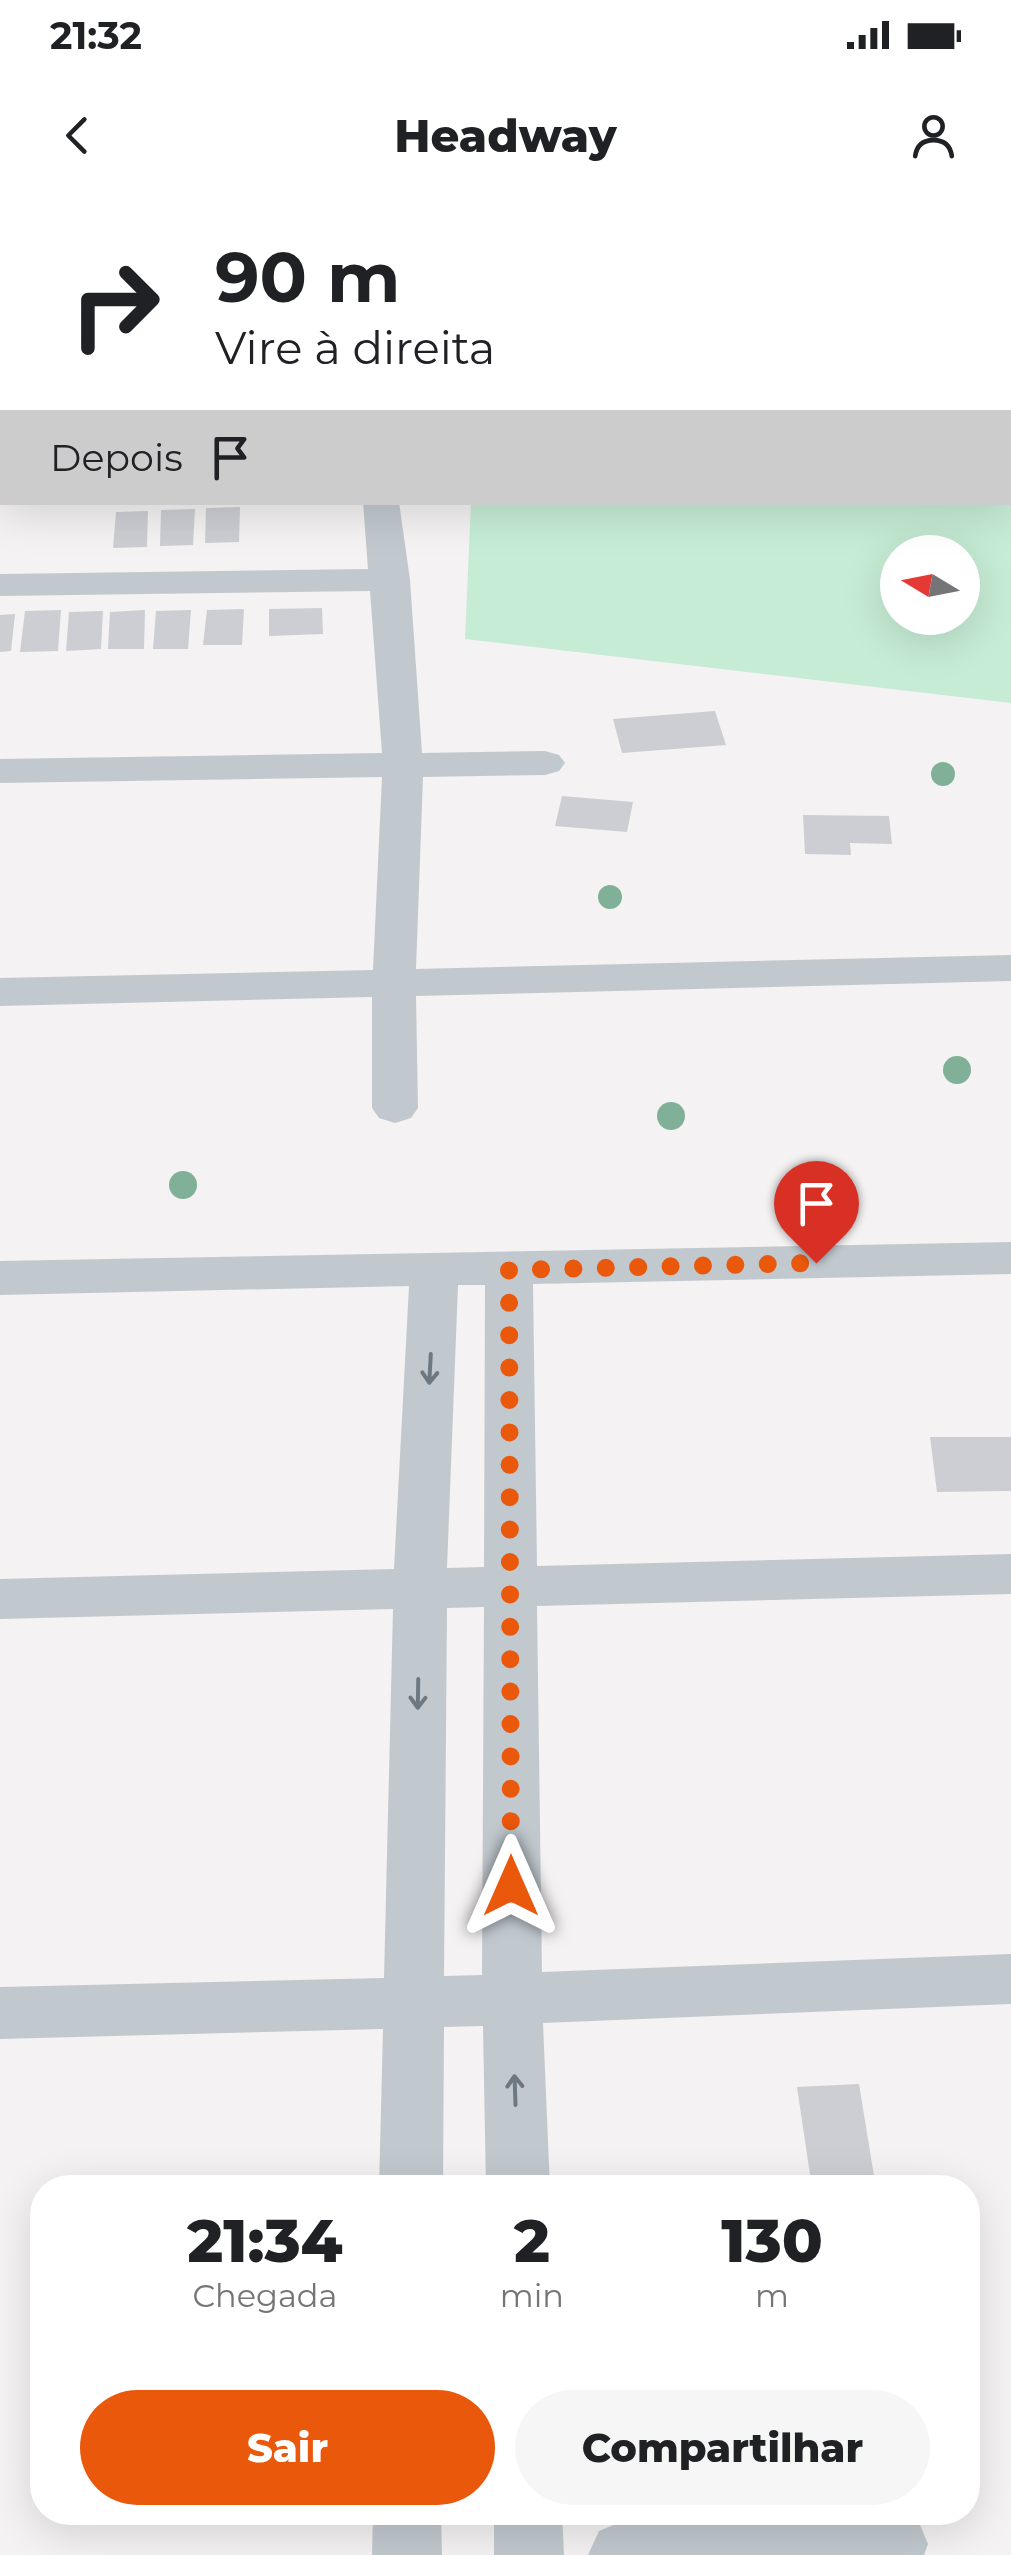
<!DOCTYPE html>
<html lang="pt">
<meta charset="utf-8">
<style>
:root{--surface:#fff;--page:#f6f6f6;--text:#202124;--muted:#757577;--accent:#ea580c}
body{margin:0;font-family:Montserrat,sans-serif;background:var(--page);color:var(--text);height:100vh;display:flex;flex-direction:column;font-size:38px;white-space:nowrap}
*{box-sizing:border-box;margin:0}
p{font-size:32px;color:var(--muted)}
.icon{flex:none;width:55px;height:55px;fill:none;stroke:currentColor;stroke-width:2;stroke-linecap:round;stroke-linejoin:round}
.map{position:relative;flex:1;overflow:hidden}
.panel{position:absolute;left:30px;top:1975px;width:950px;height:350px;display:flex;flex-direction:column;background:var(--surface);border-radius:40px;box-shadow:0 10px 40px #0002}
.panel>*{flex:none}
.banner{position:absolute;left:0px;top:0px;width:1012px;height:305px;box-shadow:0 10px 40px #0002;background:#fff;color:var(--text);overflow:hidden}
.needle{width:65px;rotate:280deg}
.tools{position:absolute;left:880px;top:335px;display:grid;gap:20px}
.tools a{display:grid;place-items:center;width:100px;height:100px;border-radius:50%;background:var(--surface);box-shadow:0 10px 40px #0002;font-size:50px}
.pin{position:absolute;display:grid;place-items:center;width:85px;height:85px;color:#fff;margin:-102px -42px;border-radius:50% 50% 50% 0;rotate:-45deg;box-shadow:0 0 10px #0007}
.pin .icon{rotate:45deg}
.me{position:absolute;width:110px;margin:-55px;rotate:0deg;stroke-linejoin:round;filter:drop-shadow(0 0 8px #0008)}
.turn{display:flex;align-items:center;gap:35px;height:210px;padding:0 50px;font-size:45px}
.turn .icon{width:130px;height:130px;stroke-width:2.5}
.turn b{display:block;font-size:70px;line-height:85px}
.then{display:flex;align-items:center;height:95px;padding:0 50px;background:#0003;gap:20px;font-size:38px}
.eta{display:flex;justify-content:space-evenly;align-items:center;height:170px;text-align:center}
.eta b{font-size:60px;font-weight:800;line-height:70px}
.cta{display:flex;gap:20px;margin-top:auto;padding:20px 50px}
.cta a{flex:1;height:115px;border-radius:60px;background:var(--accent);color:#fff;font-size:40px;font-weight:800;line-height:115px;text-align:center}
.cta a+a{background:var(--page);color:var(--text)}
.status{display:flex;justify-content:space-between;align-items:center;height:70px;padding:0 50px;background:var(--surface);direction:ltr}
.status svg{height:28px;fill:currentColor}
header{display:flex;justify-content:space-between;align-items:center;height:130px;padding:0 50px;background:var(--surface);font-size:45px;font-weight:800}
.map>svg:first-child{display:block}
</style>
<div class="status"><b>21:32</b><svg viewBox="0 0 49 12"><path d="M0 12V9h3v3zM5 12V6h3v6zM10 12V3h3v9zM15 12V0h3v12zM26 1h20v11H26zM47 4h2v5h-2z"/></svg></div>
<header><svg class="icon" aria-label="back" viewBox="0 0 24 24"><path d="M15 5l-7 7 7 7"/></svg>Headway<svg class="icon" aria-label="person" viewBox="0 0 24 24"><circle cx="12" cy="8" r="4"/><path d="M4 21q1-7 8-7t8 7"/></svg></header>
<div class="map">
<svg width="1011" height="2355" viewBox="0 0 1011 2355">
<rect width="100%" height="100%" fill="#f4f2f2"/>
<!-- green -->
<path fill="#c6ecd5" fill-rule="evenodd" d="M 50,0 L 1011,0 L 1011,503 L 465,439 L 471,303 L 1010,302 L 1010,2 ZM 898,352 L 962,352 L 962,418 L 898,418 Z"/>
<g fill="none" stroke-linecap="round" stroke-linejoin="round">
<!-- stream -->
<path fill="#97d5e5" fill-rule="evenodd" d="M 722,0 L 733,0 L 734,2 L 723,2 Z
M 1010,134 L 1011,134 L 1011,141 L 1010,141 Z"/>
</g>
<!-- building -->
<path fill="#ccced4" d="M 240,307 L 239,342 L 205,343 L 206,308 Z
M 195,309 L 193,345 L 160,346 L 161,310 Z
M 148,311 L 147,347 L 113,348 L 116,312 Z
M 322,408 L 323,434 L 269,436 L 269,409 Z
M 244,409 L 242,445 L 203,445 L 207,410 Z
M 61,410 L 58,451 L 20,452 L 25,411 Z
M 145,410 L 144,449 L 108,449 L 110,412 Z
M 191,410 L 188,449 L 153,449 L 156,411 Z
M 103,411 L 101,449 L 66,451 L 69,412 Z
M 15,414 L 11,451 L 0,452 L 0,415 Z
M 715,511 L 726,545 L 622,553 L 613,519 Z
M 562,596 L 633,602 L 627,632 L 555,626 Z
M 803,615 L 889,616 L 892,644 L 850,643 L 851,655 L 805,654 Z
M 930,1237 L 1011,1237 L 1011,1291 L 937,1292 Z
M 859,1884 L 876,1988 L 812,1988 L 797,1887 Z"/>
<g fill="none" stroke-linecap="round" stroke-linejoin="round">
<!-- street -->
<path fill="#c1c9cf" fill-rule="evenodd" d="M 0,29 L 2,29 L 2,47 L 0,47 Z
M 0,213 L 2,213 L 2,233 L 0,233 Z
M 363,302 L 399,302 L 410,380 L 422,553 L 545,551 L 559,555 L 565,563 L 559,571 L 545,575 L 423,577 L 416,769 L 1011,755 L 1011,781 L 416,796 L 418,908 L 411,918 L 395,923 L 379,918 L 372,908 L 372,797 L 0,806 L 0,778 L 373,770 L 382,577 L 0,583 L 0,559 L 382,553 L 370,391 L 0,396 L 0,374 L 368,369 Z
M 1011,1042 L 1011,1074 L 533,1084 L 537,1366 L 1011,1354 L 1011,1394 L 537,1406 L 542,1772 L 1011,1754 L 1011,1804 L 543,1823 L 550,1988 L 486,1988 L 483,1826 L 444,1827 L 443,1988 L 379,1988 L 383,1829 L 0,1839 L 0,1787 L 384,1778 L 393,1409 L 0,1419 L 0,1379 L 394,1369 L 409,1086 L 0,1095 L 0,1061 ZM 458,1085 L 485,1085 L 484,1367 L 447,1368 ZM 484,1407 L 482,1775 L 444,1776 L 447,1408 Z
M 373,2312 L 441,2312 L 442,2355 L 372,2355 Z
M 494,2312 L 562,2312 L 564,2355 L 494,2355 Z
M 842,2312 L 899,2312 L 918,2320 L 928,2344 L 924,2355 L 588,2355 L 599,2331 L 623,2321 Z"/>
</g>
<!-- trees -->
<g fill="#80b097">
<circle cx="943" cy="574" r="12"/>
<circle cx="610" cy="697" r="12"/>
<circle cx="957" cy="870" r="14"/>
<circle cx="671" cy="916" r="14"/>
<circle cx="183" cy="985" r="14"/>
</g>
<!-- one-way arrows -->
<defs><path id="oneway-shaft" d="M-6 0H5M1.5-3L5.5 0L1.5 3" fill="none" stroke-width="1.6" stroke-linecap="round" stroke-linejoin="round" transform="scale(2.5)"/></defs>
<g stroke="#6e7880">
<use href="#oneway-shaft" transform="translate(430 1169) rotate(93)"/>
<use href="#oneway-shaft" transform="translate(418 1494) rotate(91)"/>
<use href="#oneway-shaft" transform="translate(515 1890) rotate(-92)"/>
</g>
<g fill="none" stroke-linecap="round" stroke-linejoin="round">
<!-- route -->
<path stroke="#ea580c" stroke-width="18" stroke-dasharray="0 32.4" d="M 511,1686 L 509,1070 L 816,1063"/>
</g>
</svg>
<div class="tools">
<a><svg class="needle" viewBox="-14 -14 28 28"><path d="M0-13l5 13h-10z" fill="#e53935"/><path d="M0 13l5-13h-10z" fill="#757577"/></svg></a>
</div>
<div class="pin" style="left:816px;top:1063px;background:#d93025"><svg class="icon" aria-label="arrive" viewBox="0 0 24 24"><path d="M6 21V4h12l-3 4 3 4H6"/></svg></div>
<svg class="me" style="left:511px;top:1686px" viewBox="-20 -20 40 40"><path d="M0-17L14 15 0 8-14 15z" fill="#ea580c" stroke="#fff" stroke-width="4"/></svg>
<div class="banner">
<div class="turn"><svg class="icon" aria-label="right" viewBox="0 0 24 24"><path d="M7 20v-9h11M14 6l5 5-5 5"/></svg><div><b>90 m</b>Vire à direita</div></div>
<div class="then">Depois<svg class="icon" aria-label="arrive" viewBox="0 0 24 24"><path d="M6 21V4h12l-3 4 3 4H6"/></svg></div>
</div>
<section class="panel">
<div class="eta">
<div><b>21:34</b><p>Chegada</p></div>
<div><b>2</b><p>min</p></div>
<div><b>130</b><p>m</p></div>
</div>
<div class="cta"><a>Sair</a><a>Compartilhar</a></div>
</section>
</div>
